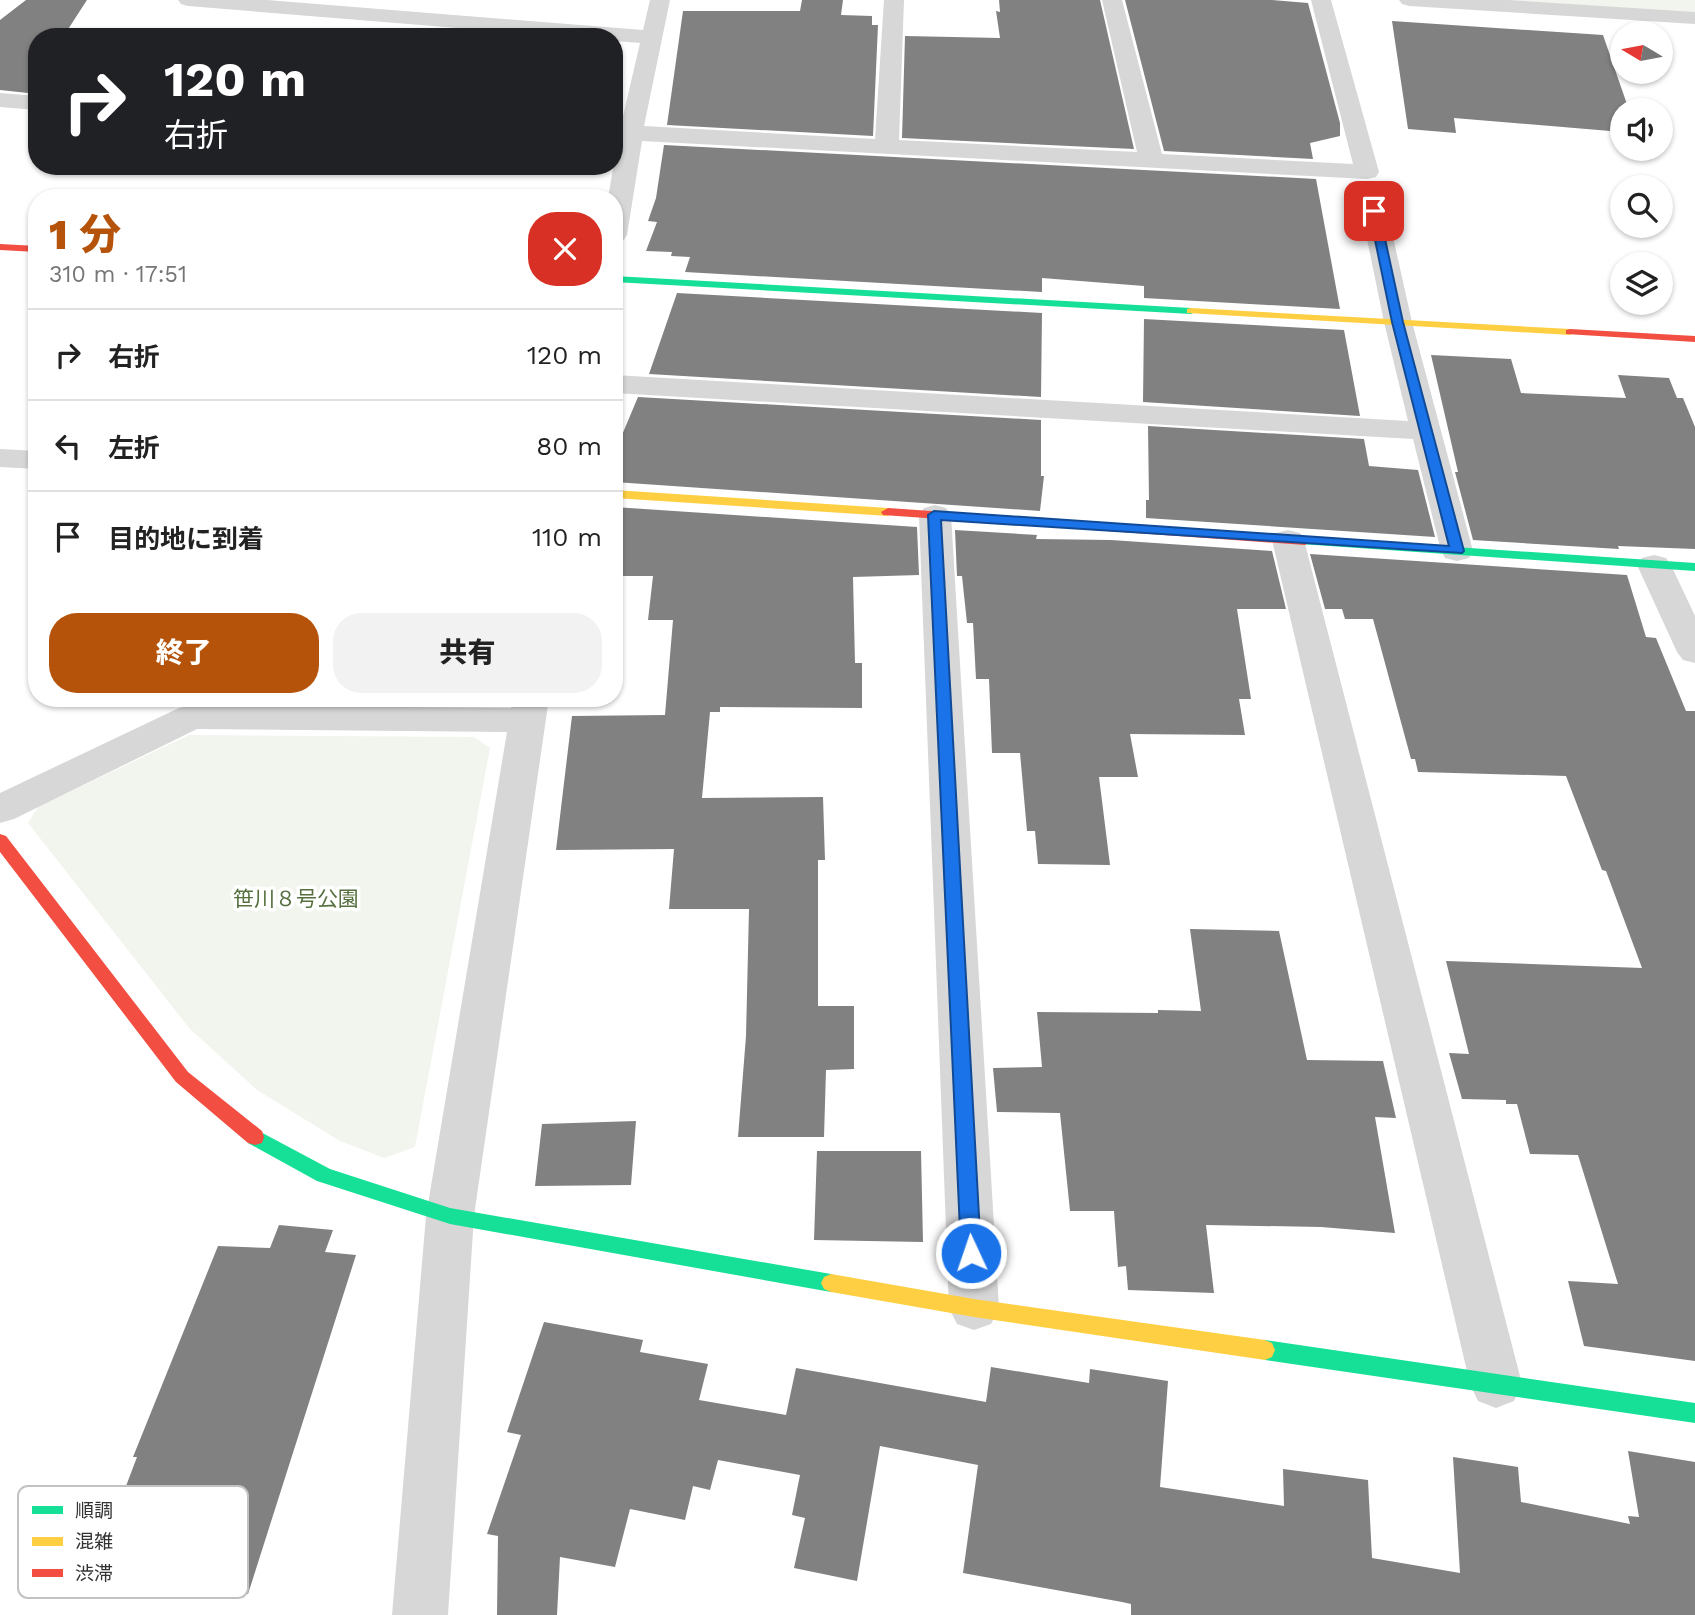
<!DOCTYPE html>
<html lang="ja">
<meta charset="utf-8">
<style>
:root{--surface:#fff;--page:#f2f2f2;--text:#222;--muted:#767676;--line:#e0e0e0;--accent:#b45309}
body{margin:0;font-family:"Work Sans","Noto Sans JP",sans-serif;background:var(--page);color:var(--text);height:100vh;display:flex;flex-direction:column;font-size:26px;white-space:nowrap}
*{box-sizing:border-box;margin:0}
p{font-size:23px;color:var(--muted)}
.icon{flex:none;width:38px;height:38px;fill:none;stroke:currentColor;stroke-width:2;stroke-linecap:round;stroke-linejoin:round}
.map{position:relative;flex:1;overflow:hidden}
.sheet{position:absolute;left:28px;top:189px;width:595px;height:518px;display:flex;flex-direction:column;background:var(--surface);border-radius:28px;box-shadow:0 2px 5px #0004}
.sheet>*{flex:none}
.banner{position:absolute;left:28px;top:28px;width:595px;height:147px;border-radius:28px;box-shadow:0 2px 5px #0004;background:#202124;color:#fff;overflow:hidden}
.needle{width:46px;rotate:280deg}
.tools{position:absolute;left:1610px;top:21px;display:grid;gap:14px}
.tools a{display:grid;place-items:center;width:63px;height:63px;border-radius:50%;background:var(--surface);box-shadow:0 2px 5px #0004;font-size:35px}
.pin{position:absolute;display:grid;place-items:center;width:60px;height:60px;color:#fff;margin:-30px;border-radius:14px;box-shadow:0 4px 10px #0006}
.me{position:absolute;width:77px;margin:-38px;rotate:357deg;stroke-linejoin:round;filter:drop-shadow(0 0 5px #0008)}
.turn{display:flex;align-items:center;gap:24px;height:147px;padding:0 21px;font-size:32px}
.turn .icon{width:91px;height:91px;stroke-width:2.5}
.turn b{display:block;font-size:49px;line-height:60px}
.round{display:grid;place-items:center;flex:none;width:74px;height:74px;border-radius:28px;background:var(--page)}
.headline{display:flex;align-items:center;justify-content:space-between;height:119px;padding:0 21px}
h1{font-size:42px;font-weight:800;line-height:52px;color:var(--accent)}
.button{display:flex;gap:14px;margin-top:auto;padding:14px 21px}
.button a{flex:1;height:80px;border-radius:28px;background:var(--accent);color:#fff;font-size:28px;font-weight:800;line-height:80px;text-align:center}
.button a+a{background:var(--page);color:var(--text)}
ul{padding:0;list-style:none}
li{display:flex;align-items:center;gap:21px;height:91px;padding:0 21px;border-top:2px solid var(--line)}
li div{flex:1}
li b{display:block;font-size:26px}
li em{font-style:normal}
.map>svg:first-child{display:block}
</style>
<div class="map">
<svg width="1695" height="1615" viewBox="0 0 1695 1615">
<rect width="100%" height="100%" fill="#fff"/>
<!-- green -->
<path fill="#f1f5ed" d="M 1513,0 L 1695,0 L 1695,13 Z
M 189,735 L 474,737 L 490,748 L 415,1147 L 384,1158 L 340,1141 L 257,1090 L 190,1029 L 28,823 L 38,807 Z"/>
<!-- building -->
<path fill="#818181" d="M 26,0 L 87,0 L 63,37 L 37,37 L 37,78 L 28,93 L 0,90 L 0,20 Z
M 802,0 L 843,0 L 841,15 L 872,16 L 872,25 L 878,25 L 873,136 L 667,125 L 683,11 L 800,11 Z
M 999,0 L 1100,0 L 1134,149 L 902,138 L 905,36 L 1000,38 L 996,11 L 1000,12 Z
M 1125,0 L 1272,0 L 1308,3 L 1340,123 L 1340,136 L 1310,143 L 1313,159 L 1164,151 Z
M 1392,21 L 1603,35 L 1629,110 L 1622,110 L 1622,132 L 1454,118 L 1456,133 L 1408,129 Z
M 664,145 L 1316,179 L 1340,309 L 1144,298 L 1144,286 L 1042,278 L 1042,292 L 685,272 L 690,257 L 671,256 L 672,252 L 646,251 L 657,222 L 648,221 L 656,198 Z
M 677,293 L 1042,313 L 1041,397 L 649,374 Z
M 1144,319 L 1344,330 L 1360,416 L 1143,402 Z
M 1431,355 L 1511,359 L 1521,393 L 1626,398 L 1618,375 L 1669,378 L 1677,398 L 1683,398 L 1695,427 L 1695,549 L 1618,546 L 1619,549 L 1473,540 L 1455,472 L 1458,472 Z
M 638,397 L 1041,420 L 1041,476 L 1044,476 L 1040,511 L 614,482 L 614,454 Z
M 1148,426 L 1364,439 L 1369,466 L 1418,470 L 1435,537 L 1146,518 L 1146,500 L 1149,500 Z
M 614,507 L 917,527 L 919,575 L 853,577 L 855,663 L 862,663 L 862,708 L 720,707 L 720,712 L 710,712 L 702,798 L 823,797 L 825,860 L 818,860 L 818,1006 L 854,1006 L 854,1069 L 826,1070 L 824,1137 L 738,1137 L 746,1036 L 749,909 L 669,909 L 674,849 L 556,850 L 572,716 L 665,715 L 673,620 L 648,620 L 653,576 L 614,576 Z
M 955,530 L 1037,535 L 1036,539 L 1111,540 L 1272,551 L 1286,609 L 1237,609 L 1251,699 L 1239,699 L 1245,735 L 1130,734 L 1138,777 L 1099,777 L 1110,865 L 1038,864 L 1035,831 L 1027,831 L 1020,753 L 992,753 L 989,679 L 976,679 L 973,623 L 967,623 L 962,576 L 957,576 Z
M 1310,554 L 1627,575 L 1646,637 L 1656,638 L 1686,711 L 1695,711 L 1695,1361 L 1584,1346 L 1568,1281 L 1618,1284 L 1578,1155 L 1530,1154 L 1517,1104 L 1506,1104 L 1506,1100 L 1462,1099 L 1449,1053 L 1469,1054 L 1446,961 L 1642,968 L 1606,871 L 1602,870 L 1566,776 L 1418,772 L 1415,759 L 1411,759 L 1373,619 L 1345,619 L 1342,609 L 1325,609 Z
M 1190,929 L 1279,931 L 1307,1060 L 1383,1061 L 1396,1118 L 1375,1117 L 1395,1233 L 1321,1227 L 1206,1225 L 1214,1293 L 1128,1290 L 1126,1266 L 1118,1267 L 1114,1211 L 1070,1211 L 1060,1113 L 997,1112 L 993,1068 L 1042,1067 L 1037,1012 L 1158,1013 L 1158,1010 L 1201,1011 Z
M 636,1121 L 631,1185 L 535,1186 L 542,1124 Z
M 817,1151 L 921,1151 L 923,1242 L 814,1240 Z
M 279,1225 L 333,1230 L 325,1252 L 356,1255 L 248,1594 L 92,1576 L 137,1457 L 133,1457 L 218,1246 L 270,1248 Z
M 544,1322 L 643,1340 L 640,1352 L 708,1364 L 699,1400 L 786,1415 L 796,1368 L 986,1402 L 991,1367 L 1089,1383 L 1090,1369 L 1168,1381 L 1160,1487 L 1284,1506 L 1283,1469 L 1368,1480 L 1372,1558 L 1460,1573 L 1453,1457 L 1518,1467 L 1521,1502 L 1630,1524 L 1628,1516 L 1639,1517 L 1628,1451 L 1695,1462 L 1695,1615 L 1131,1615 L 1131,1604 L 1122,1602 L 963,1573 L 978,1465 L 880,1446 L 857,1581 L 794,1568 L 805,1518 L 792,1515 L 800,1475 L 718,1460 L 710,1490 L 693,1486 L 685,1520 L 630,1509 L 615,1567 L 560,1557 L 557,1615 L 497,1615 L 498,1536 L 487,1534 L 521,1435 L 507,1432 Z"/>
<g fill="none" stroke-linecap="round" stroke-linejoin="round">
<!-- street -->
<path fill="#d7d7d7" fill-rule="evenodd" d="M 178,0 L 267,0 L 643,30 L 650,0 L 670,0 L 644,126 L 875,139 L 884,0 L 904,0 L 899,140 L 1137,152 L 1102,0 L 1122,0 L 1162,154 L 1353,164 L 1311,0 L 1331,0 L 1379,172 L 1376,177 L 1367,179 L 642,141 L 627,235 L 623,241 L 614,243 L 614,198 L 608,198 L 618,139 L 614,139 L 614,125 L 621,125 L 640,43 L 614,41 L 614,37 L 567,37 L 188,6 L 181,4 Z
M 1399,0 L 1509,0 L 1695,12 L 1695,24 L 1409,6 L 1402,4 Z
M 0,93 L 37,96 L 37,110 L 0,107 Z
M 1374,202 L 1383,205 L 1387,210 L 1412,322 L 1473,551 L 1469,558 L 1457,561 L 1445,558 L 1441,551 L 1413,439 L 614,393 L 614,375 L 1408,421 L 1384,322 L 1361,210 L 1365,205 Z
M 0,449 L 37,451 L 37,469 L 0,467 Z
M 935,505 L 946,508 L 951,515 L 999,1308 L 991,1324 L 974,1330 L 957,1324 L 949,1308 L 919,515 L 924,508 Z
M 1288,530 L 1300,533 L 1304,540 L 1522,1384 L 1514,1401 L 1496,1408 L 1478,1401 L 1470,1384 L 1272,540 L 1276,533 Z
M 1654,555 L 1666,558 L 1671,565 L 1695,616 L 1695,663 L 1683,660 L 1677,652 L 1637,565 L 1642,558 Z
M 513,698 L 549,698 L 474,1216 L 448,1615 L 392,1615 L 426,1216 L 507,732 L 197,729 L 14,819 L 0,823 L 0,793 L 179,708 L 192,705 L 511,708 Z"/>
<!-- fast -->
<path fill="#16e098" fill-rule="evenodd" d="M 614,276 L 1191,308 L 1197,311 L 1191,314 L 614,282 Z
M 1305,537 L 1695,563 L 1695,571 L 1300,544 L 1300,538 Z
M 255,1129 L 330,1169 L 450,1208 L 831,1274 L 838,1277 L 841,1283 L 838,1289 L 831,1292 L 450,1224 L 317,1181 L 248,1143 L 246,1137 L 248,1131 Z
M 1265,1340 L 1695,1403 L 1695,1423 L 1265,1360 L 1258,1357 L 1255,1350 L 1258,1343 Z"/>
<!-- slow -->
<path fill="#ffcf43" fill-rule="evenodd" d="M 1191,308 L 1570,329 L 1576,332 L 1570,335 L 1187,313 L 1187,309 Z
M 614,490 L 888,508 L 895,512 L 888,516 L 614,498 Z
M 831,1274 L 974,1299 L 1265,1340 L 1272,1343 L 1275,1350 L 1272,1357 L 1265,1360 L 974,1317 L 831,1292 L 824,1289 L 821,1283 L 824,1277 Z"/>
<!-- jam -->
<path fill="#f24e42" fill-rule="evenodd" d="M 0,244 L 37,246 L 37,252 L 0,250 Z
M 1570,329 L 1695,336 L 1695,342 L 1566,334 L 1566,330 Z
M 888,508 L 1305,537 L 1312,541 L 1305,545 L 883,515 L 881,512 Z
M 0,834 L 6,836 L 188,1072 L 262,1131 L 264,1137 L 262,1143 L 255,1145 L 248,1143 L 176,1082 L 0,852 Z"/>
</g>
<!-- route -->
<path fill="#1a73e8" stroke="#114b97" stroke-width="2" d="M 1374,207 L 1379,211 L 1403,322 L 1464,551 L 1462,553 L 941,520 L 981,1253 L 978,1259 L 971,1262 L 964,1259 L 961,1253 L 928,515 L 934,511 L 1449,546 L 1392,322 L 1369,211 Z"/>
<g text-anchor="middle" dominant-baseline="central" stroke-width="7" stroke-linejoin="round" paint-order="stroke">
<!-- park labels -->
<g font-size="21" fill="#56703f" stroke="#fff">
<text x="296" y="898">笹川８号公園</text>
</g>
</g>
<!-- legend -->
<rect x="18" y="1486" width="230" height="112" rx="10" fill="#fff" stroke="#c2c2c2" stroke-width="2"/>
<rect x="32" y="1506" width="31" height="8" fill="#16e098"/>
<rect x="32" y="1537" width="31" height="9" fill="#ffcf43"/>
<rect x="32" y="1569" width="31" height="8" fill="#f24e42"/>
<g font-size="19" fill="#333">
<text x="75" y="1517">順調</text>
<text x="75" y="1548">混雑</text>
<text x="75" y="1580">渋滞</text>
</g>
</svg>
<div class="tools">
<a><svg class="needle" viewBox="-14 -14 28 28"><path d="M0-13l5 13h-10z" fill="#e53935"/><path d="M0 13l5-13h-10z" fill="#767676"/></svg></a>
<a><svg class="icon" aria-label="sound" viewBox="0 0 24 24"><path d="M4 9h4l5-4v14l-5-4H4zM17 9q2 3 0 6"/></svg></a>
<a><svg class="icon" aria-label="search" viewBox="0 0 24 24"><circle cx="10" cy="10" r="6"/><path d="M15 15l6 6"/></svg></a>
<a><svg class="icon" aria-label="layers" viewBox="0 0 24 24"><path d="M12 4l9 5-9 5-9-5zM3 14l9 5 9-5"/></svg></a>
</div>
<div class="pin" style="left:1374px;top:211px;background:#d93025"><svg class="icon" aria-label="arrive" viewBox="0 0 24 24"><path d="M6 21V4h12l-3 4 3 4H6"/></svg></div>
<svg class="me" style="left:971px;top:1253px" viewBox="-20 -20 40 40"><circle r="17" fill="#1a73e8" stroke="#fff" stroke-width="3"/><path d="M0-11L8 9 0 5-8 9z" fill="#fff"/></svg>
<div class="banner">
<div class="turn"><svg class="icon" aria-label="right" viewBox="0 0 24 24"><path d="M7 20v-9h11M14 6l5 5-5 5"/></svg><div><b>120 m</b>右折</div></div>
</div>
<section class="sheet">
<div class="headline"><div><h1>1 分</h1><p>310 m · 17:51</p></div><a class="round" style="background:#d93025;color:#fff"><svg class="icon" aria-label="close" viewBox="0 0 24 24"><path d="M6 6l12 12M18 6L6 18"/></svg></a></div>
<ul>
<li><svg class="icon" aria-label="right" viewBox="0 0 24 24"><path d="M7 20v-9h11M14 6l5 5-5 5"/></svg><div><b>右折</b></div><em>120 m</em></li>
<li><svg class="icon" aria-label="left" viewBox="0 0 24 24"><path d="M17 20v-9H6M10 6l-5 5 5 5"/></svg><div><b>左折</b></div><em>80 m</em></li>
<li><svg class="icon" aria-label="arrive" viewBox="0 0 24 24"><path d="M6 21V4h12l-3 4 3 4H6"/></svg><div><b>目的地に到着</b></div><em>110 m</em></li>
</ul>
<div class="button"><a>終了</a><a>共有</a></div>
</section>
</div>
